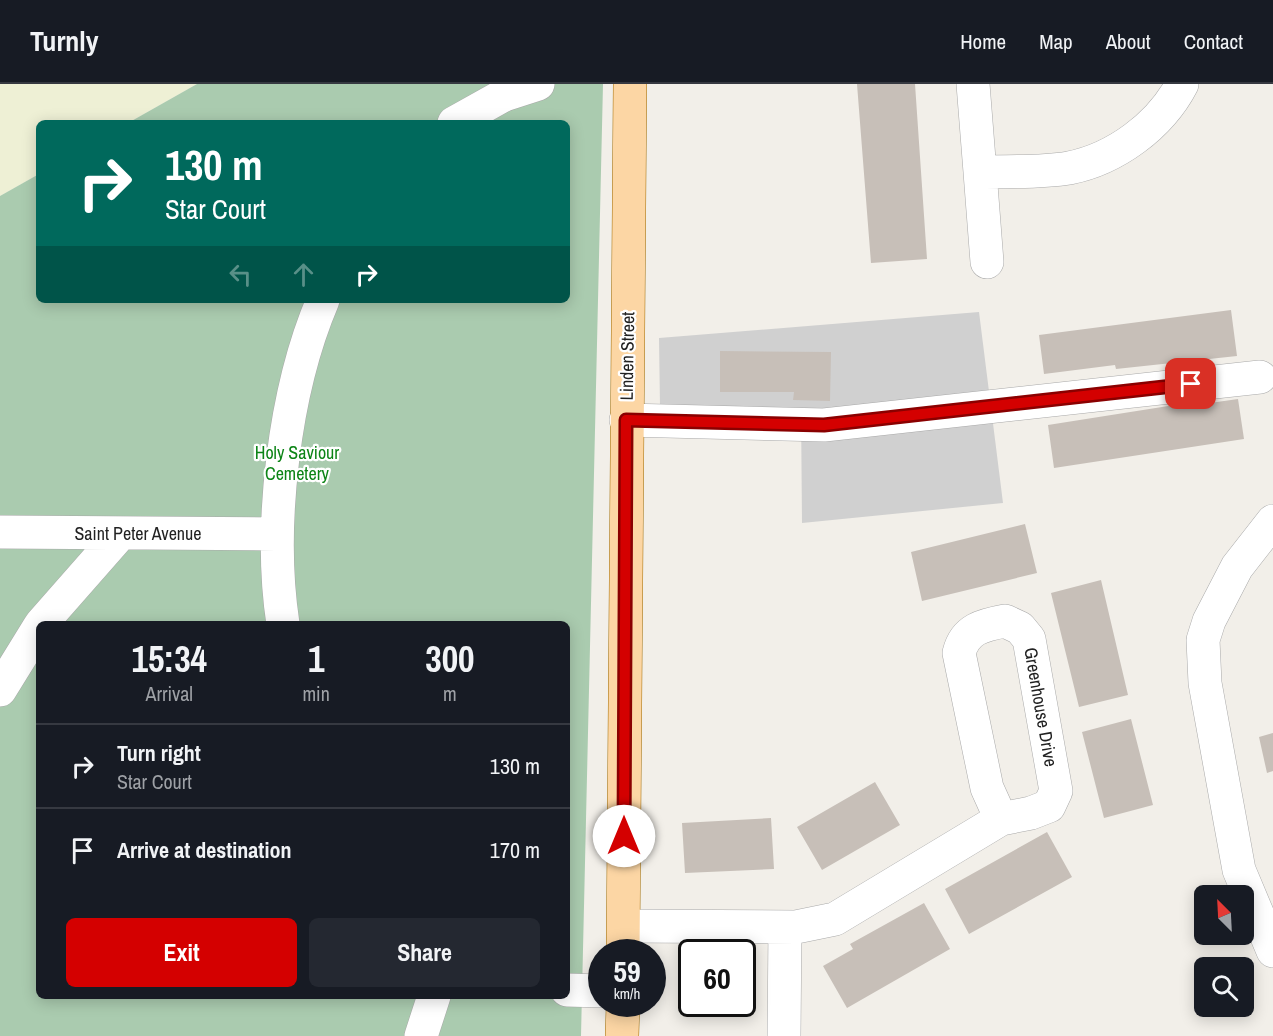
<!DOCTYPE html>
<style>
:root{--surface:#171b24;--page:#242831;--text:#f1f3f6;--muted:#9ea1a6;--line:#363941;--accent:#d40000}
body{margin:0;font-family:"Archivo Narrow",sans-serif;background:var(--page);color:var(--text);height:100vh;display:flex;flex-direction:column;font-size:22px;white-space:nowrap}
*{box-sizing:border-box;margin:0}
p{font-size:20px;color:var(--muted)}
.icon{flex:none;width:33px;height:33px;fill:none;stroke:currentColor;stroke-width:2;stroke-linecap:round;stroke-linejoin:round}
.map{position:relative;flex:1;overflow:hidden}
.sheet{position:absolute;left:36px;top:537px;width:534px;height:378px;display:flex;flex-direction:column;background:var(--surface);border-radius:9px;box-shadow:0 3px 15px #0003}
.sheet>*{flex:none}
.top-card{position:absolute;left:36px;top:36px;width:534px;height:183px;border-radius:9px;box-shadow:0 3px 15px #0003;background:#00695c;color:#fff;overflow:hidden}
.needle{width:39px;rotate:336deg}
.tools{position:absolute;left:1194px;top:801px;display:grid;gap:12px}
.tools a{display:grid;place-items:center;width:60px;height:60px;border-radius:9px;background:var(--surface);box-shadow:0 3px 15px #0003;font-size:30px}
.speed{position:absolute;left:588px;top:855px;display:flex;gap:12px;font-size:30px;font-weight:700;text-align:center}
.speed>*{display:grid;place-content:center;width:78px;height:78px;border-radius:50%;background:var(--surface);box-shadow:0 3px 15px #0003;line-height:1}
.speed small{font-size:15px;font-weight:400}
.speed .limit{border:3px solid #111;border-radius:9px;background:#fff;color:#111}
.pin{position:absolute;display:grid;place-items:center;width:51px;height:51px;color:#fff;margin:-26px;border-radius:12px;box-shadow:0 3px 9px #0006}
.me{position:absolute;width:66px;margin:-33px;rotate:0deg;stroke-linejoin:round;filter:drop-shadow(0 0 4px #0008)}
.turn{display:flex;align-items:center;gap:21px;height:126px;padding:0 30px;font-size:27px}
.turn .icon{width:78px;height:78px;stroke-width:2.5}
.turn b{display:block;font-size:42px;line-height:51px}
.lanes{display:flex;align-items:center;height:57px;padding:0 30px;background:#0003;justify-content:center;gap:30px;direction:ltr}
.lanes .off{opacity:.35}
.eta{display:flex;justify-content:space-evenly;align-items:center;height:102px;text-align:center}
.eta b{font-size:36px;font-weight:700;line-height:42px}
.action{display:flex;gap:12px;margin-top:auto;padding:12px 30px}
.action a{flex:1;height:69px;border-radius:9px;background:var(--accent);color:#fff;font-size:24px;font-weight:700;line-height:69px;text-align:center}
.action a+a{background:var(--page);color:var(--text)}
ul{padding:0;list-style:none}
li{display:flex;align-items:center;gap:18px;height:84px;padding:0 30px;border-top:2px solid var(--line)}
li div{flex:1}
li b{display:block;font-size:22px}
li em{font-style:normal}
header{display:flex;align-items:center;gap:36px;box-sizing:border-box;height:84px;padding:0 30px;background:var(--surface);border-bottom:2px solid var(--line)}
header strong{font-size:28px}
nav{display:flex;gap:33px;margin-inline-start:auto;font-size:21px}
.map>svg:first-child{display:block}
</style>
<header>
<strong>Turnly</strong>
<nav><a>Home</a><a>Map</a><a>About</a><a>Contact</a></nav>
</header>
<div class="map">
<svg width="1273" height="952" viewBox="0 0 1273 952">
<rect width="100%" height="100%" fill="#f2efe9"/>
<!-- religious -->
<path fill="#d0d0d0" d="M 979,228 L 1003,419 L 802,439 L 801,324 L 660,323 L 659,254 Z"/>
<!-- farmland -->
<path fill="#eef0d5" d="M 0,0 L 197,0 L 128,39 L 39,39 L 39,90 L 0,112 Z"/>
<!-- cemetery -->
<path fill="#aacbaf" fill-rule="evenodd" d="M 197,0 L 603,0 L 581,952 L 0,952 L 0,112 L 39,90 L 39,216 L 567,216 L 567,39 L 128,39 ZM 39,540 L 567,540 L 567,912 L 39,912 Z"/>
<!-- building -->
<path fill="#c7bfb8" d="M 857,0 L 915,0 L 927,175 L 871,179 Z
M 1231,226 L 1237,272 L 1116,285 L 1115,281 L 1044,290 L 1039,251 Z
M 720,267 L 831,268 L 830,317 L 793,316 L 794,308 L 720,308 Z
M 1238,315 L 1244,355 L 1054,384 L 1048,341 L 1181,320 L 1182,323 Z
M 1025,440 L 1037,489 L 922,517 L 911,468 Z
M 1101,496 L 1128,611 L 1079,623 L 1051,509 Z
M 1131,635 L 1153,721 L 1104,734 L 1082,648 Z
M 1273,649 L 1273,687 L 1267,689 L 1259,653 Z
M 875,698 L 900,741 L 822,786 L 797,743 Z
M 771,734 L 774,785 L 685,789 L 682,739 Z
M 1047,748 L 1072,793 L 969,850 L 945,805 Z
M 924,819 L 950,865 L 847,924 L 823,882 L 853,865 L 850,860 Z"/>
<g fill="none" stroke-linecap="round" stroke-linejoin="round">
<!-- minor casing -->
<g stroke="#a9a9a9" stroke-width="34">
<path id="minor" d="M 973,0 L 980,88 C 1009,87 1040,89 1069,84 C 1115,75 1160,42 1182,0
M 454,39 L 504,11 L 538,0
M 980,88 L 987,178
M 626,336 L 824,341 L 1260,293
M 1273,437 L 1237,483 L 1209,537 L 1203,556 L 1205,599 L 1239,786 L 1273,867
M 0,448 L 276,450
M 41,540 L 121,449
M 283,540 C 268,442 284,307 323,216
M 0,606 L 39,543
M 624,842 L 796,843 L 835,835 L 1001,735 L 1031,729 L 1049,722 L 1056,707 L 1029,555 L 1020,544 L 1005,537 C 983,541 965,545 959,569 L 987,704 L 1001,735
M 567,906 L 602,907
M 421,952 L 434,912
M 784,952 L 785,843"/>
</g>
<!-- major casing -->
<g stroke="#a06b00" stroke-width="34">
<path id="major" d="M 623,868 L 630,0
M 622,952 L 623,920"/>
</g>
<!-- minor -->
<use href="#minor" stroke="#fff" stroke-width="33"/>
<!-- major -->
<use href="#major" stroke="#fcd6a4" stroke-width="33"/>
</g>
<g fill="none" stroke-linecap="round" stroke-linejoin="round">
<!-- route casing -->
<g stroke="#8a0000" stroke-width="15">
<path id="route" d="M 624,752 L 626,336 L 824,341 L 1191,300"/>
</g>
<!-- route -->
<use href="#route" stroke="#d40000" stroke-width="10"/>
</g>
<g text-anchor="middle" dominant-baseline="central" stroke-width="4.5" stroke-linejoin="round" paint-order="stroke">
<!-- street labels -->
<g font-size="18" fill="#222" stroke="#fff">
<text transform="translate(627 272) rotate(-89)">Linden Street</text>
<text x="138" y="449">Saint Peter Avenue</text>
<text transform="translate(1041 623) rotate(80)">Greenhouse Drive</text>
</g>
<!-- park labels -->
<g font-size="18" fill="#0c8416" stroke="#fff">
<text x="297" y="368">Holy Saviour<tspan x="297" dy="21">Cemetery</tspan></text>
</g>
</g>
</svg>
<div class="tools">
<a><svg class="needle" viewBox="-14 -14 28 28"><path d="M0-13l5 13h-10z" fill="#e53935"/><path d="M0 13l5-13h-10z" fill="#9ea1a6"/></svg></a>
<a><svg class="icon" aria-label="search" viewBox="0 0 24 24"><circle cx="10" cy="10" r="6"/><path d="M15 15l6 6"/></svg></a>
</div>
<div class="speed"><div>59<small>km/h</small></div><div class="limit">60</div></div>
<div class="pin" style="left:1191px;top:300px;background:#d93025"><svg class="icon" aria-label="arrive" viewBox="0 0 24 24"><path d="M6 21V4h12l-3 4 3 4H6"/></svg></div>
<svg class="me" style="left:624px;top:752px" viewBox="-20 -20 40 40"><circle r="19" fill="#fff"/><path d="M0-13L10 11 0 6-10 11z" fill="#d40000"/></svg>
<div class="top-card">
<div class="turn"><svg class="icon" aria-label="right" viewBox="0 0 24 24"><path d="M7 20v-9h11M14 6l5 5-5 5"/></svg><div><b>130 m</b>Star Court</div></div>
<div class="lanes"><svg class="icon off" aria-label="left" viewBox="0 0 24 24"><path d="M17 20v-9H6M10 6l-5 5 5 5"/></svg><svg class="icon off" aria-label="ahead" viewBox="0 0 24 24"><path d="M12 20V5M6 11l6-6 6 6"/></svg><svg class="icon" aria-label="right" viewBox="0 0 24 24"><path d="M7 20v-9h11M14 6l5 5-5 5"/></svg></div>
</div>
<section class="sheet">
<div class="eta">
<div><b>15:34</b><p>Arrival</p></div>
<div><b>1</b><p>min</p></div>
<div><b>300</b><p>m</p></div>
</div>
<ul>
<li><svg class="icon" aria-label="right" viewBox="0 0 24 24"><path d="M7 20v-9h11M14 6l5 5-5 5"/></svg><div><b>Turn right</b><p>Star Court</p></div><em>130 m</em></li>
<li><svg class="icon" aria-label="arrive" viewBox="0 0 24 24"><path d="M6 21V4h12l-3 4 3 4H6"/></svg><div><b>Arrive at destination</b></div><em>170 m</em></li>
</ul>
<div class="action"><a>Exit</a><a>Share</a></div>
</section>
</div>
